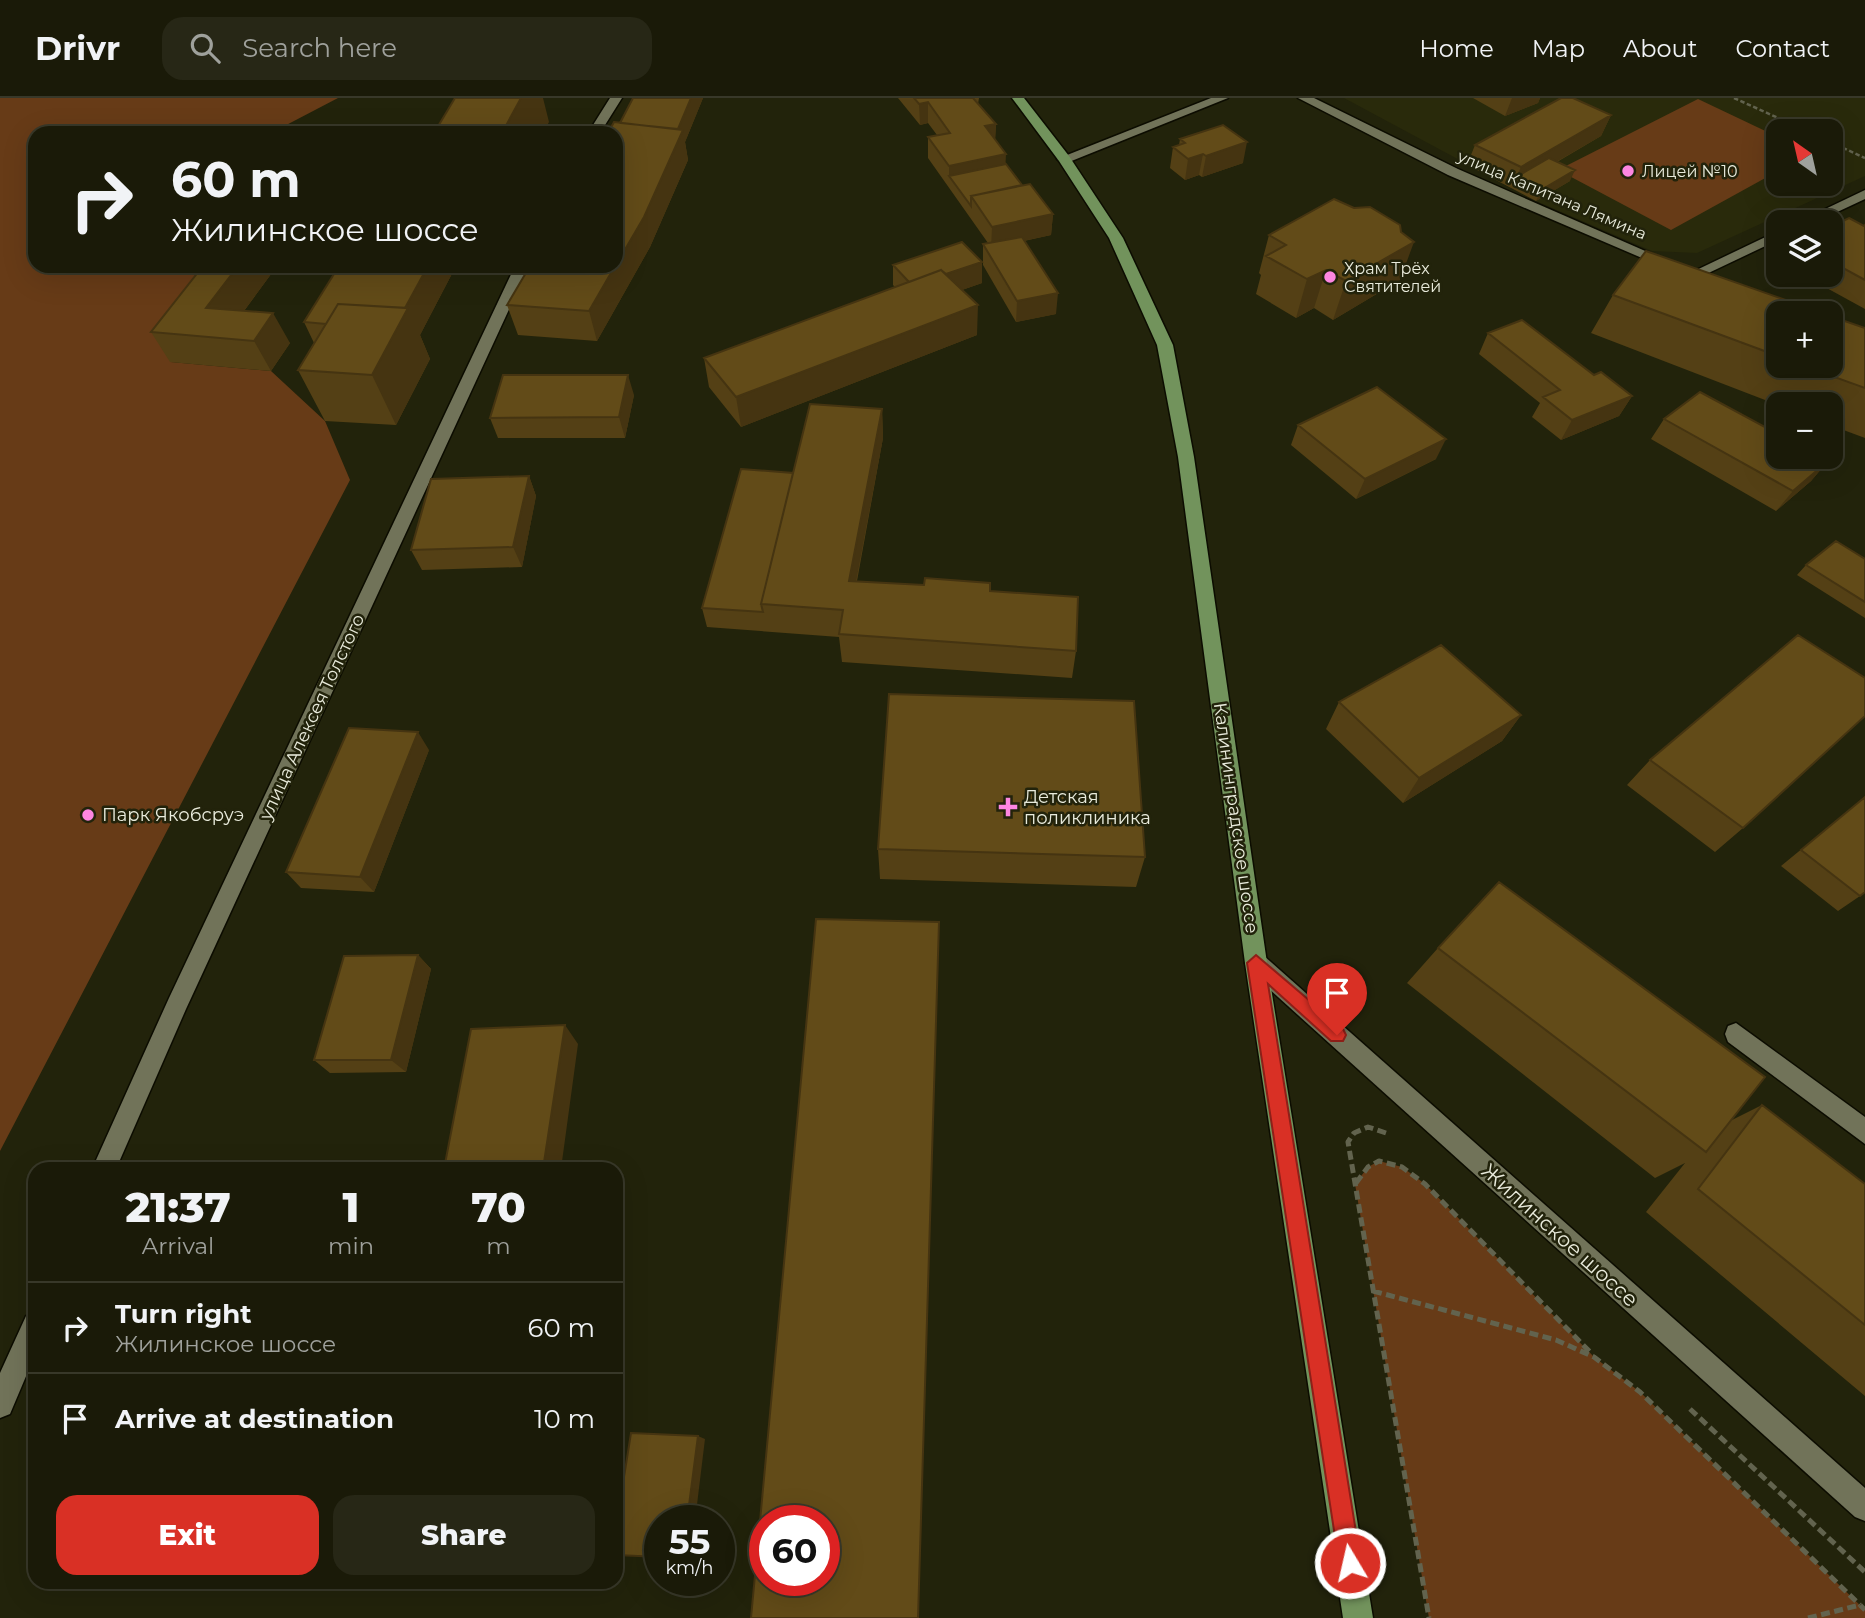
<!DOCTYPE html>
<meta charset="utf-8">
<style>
:root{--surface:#1a1a08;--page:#272716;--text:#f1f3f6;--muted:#9fa19c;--line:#383829;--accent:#d93025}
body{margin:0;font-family:Montserrat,sans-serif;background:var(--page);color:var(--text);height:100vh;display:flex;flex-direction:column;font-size:26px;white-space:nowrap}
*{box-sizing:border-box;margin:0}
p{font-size:23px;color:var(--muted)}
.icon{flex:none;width:38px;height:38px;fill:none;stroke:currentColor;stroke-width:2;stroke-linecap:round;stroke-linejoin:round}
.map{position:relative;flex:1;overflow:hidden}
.drawer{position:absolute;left:28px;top:1064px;width:595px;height:427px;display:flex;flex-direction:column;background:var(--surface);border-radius:21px;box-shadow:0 7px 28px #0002,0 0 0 2px var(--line)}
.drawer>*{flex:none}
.hud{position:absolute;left:28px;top:28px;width:595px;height:147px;border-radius:21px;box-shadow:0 7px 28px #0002,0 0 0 2px var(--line);background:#1a1a08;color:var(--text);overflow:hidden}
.needle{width:46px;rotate:326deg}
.buttons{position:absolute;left:1766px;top:21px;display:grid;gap:14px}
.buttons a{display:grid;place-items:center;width:77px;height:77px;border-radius:14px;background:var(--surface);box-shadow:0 7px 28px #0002,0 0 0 2px var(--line);font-size:35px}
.speed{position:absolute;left:644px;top:1407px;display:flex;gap:14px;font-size:35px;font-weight:700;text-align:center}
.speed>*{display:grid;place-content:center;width:91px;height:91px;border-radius:50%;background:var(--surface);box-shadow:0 7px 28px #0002,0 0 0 2px var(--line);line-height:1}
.speed small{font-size:18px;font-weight:400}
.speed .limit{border:10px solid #d22;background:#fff;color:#111}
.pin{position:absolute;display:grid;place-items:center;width:60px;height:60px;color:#fff;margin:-72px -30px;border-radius:50% 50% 50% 0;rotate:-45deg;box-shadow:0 0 7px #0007}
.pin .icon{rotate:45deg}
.me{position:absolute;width:77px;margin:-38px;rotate:351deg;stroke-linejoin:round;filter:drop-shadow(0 0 5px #0008)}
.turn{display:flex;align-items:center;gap:24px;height:147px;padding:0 28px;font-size:32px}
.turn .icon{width:91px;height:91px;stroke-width:2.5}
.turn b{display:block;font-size:49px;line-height:60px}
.eta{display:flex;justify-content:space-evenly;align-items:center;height:119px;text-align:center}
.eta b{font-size:42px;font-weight:800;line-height:49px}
.action{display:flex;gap:14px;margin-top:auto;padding:14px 28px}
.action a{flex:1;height:80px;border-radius:21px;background:var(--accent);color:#fff;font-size:28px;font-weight:800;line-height:80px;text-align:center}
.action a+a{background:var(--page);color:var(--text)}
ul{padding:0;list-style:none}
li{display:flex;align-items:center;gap:21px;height:91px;padding:0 28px;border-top:2px solid var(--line)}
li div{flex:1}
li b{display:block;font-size:26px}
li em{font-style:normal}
header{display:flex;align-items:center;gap:42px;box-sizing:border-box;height:98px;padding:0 35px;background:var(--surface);border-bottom:2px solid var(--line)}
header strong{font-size:33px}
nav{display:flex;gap:38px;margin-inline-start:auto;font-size:24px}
.search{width:490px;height:63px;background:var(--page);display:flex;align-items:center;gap:18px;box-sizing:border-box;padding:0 24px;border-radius:21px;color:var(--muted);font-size:26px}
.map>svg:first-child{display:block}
</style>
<header>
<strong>Drivr</strong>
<div class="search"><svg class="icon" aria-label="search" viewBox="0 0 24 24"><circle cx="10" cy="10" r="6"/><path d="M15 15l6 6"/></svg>Search here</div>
<nav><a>Home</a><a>Map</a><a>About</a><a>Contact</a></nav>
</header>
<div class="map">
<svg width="1865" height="1520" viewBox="0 0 1865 1520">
<rect width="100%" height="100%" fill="#22230b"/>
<!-- built -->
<path fill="#292a0b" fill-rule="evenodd" d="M 1344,0 L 1865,0 L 1865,78 L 1697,155 L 1652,153 L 1536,103 ZM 1778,33 L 1830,33 L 1830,86 L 1778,86 Z"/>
<!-- green -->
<path fill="#673b17" d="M 0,0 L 338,0 L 271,35 L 35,35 L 35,168 L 244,168 L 171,264 L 271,273 L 325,323 L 350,382 L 0,1053 Z
M 1698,1 L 1778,39 L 1778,73 L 1671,132 L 1558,72 Z
M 1379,1063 L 1402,1069 L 1425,1086 L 1594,1259 L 1640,1294 L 1865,1512 L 1865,1520 L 1429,1520 L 1355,1086 L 1368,1069 Z"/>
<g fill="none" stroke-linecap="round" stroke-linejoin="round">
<!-- lane casing -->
<g stroke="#0c0c00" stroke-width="3">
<path id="lane" d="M 1736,925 L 1865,1019 L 1865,1046 L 1728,944 L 1725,936 L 1728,928 Z"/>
</g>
<!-- street casing -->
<g stroke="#0c0c00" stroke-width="3">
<path id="street" d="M 610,0 L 622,0 L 600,35 L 588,35 Z
M 1211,0 L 1228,0 L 1069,64 L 1057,61 Z
M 1298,0 L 1314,0 L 1458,71 L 1675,166 L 1663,169 L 1448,77 Z
M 1865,92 L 1865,101 L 1816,124 L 1798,124 Z
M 1778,133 L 1778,142 L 1698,180 L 1688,180 L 1686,177 Z
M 515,168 L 529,168 L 186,911 L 116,1071 L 92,1071 L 169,900 Z
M 35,1214 L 35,1257 L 10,1316 L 0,1320 L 0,1275 L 26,1218 Z"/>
</g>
<!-- secondary casing -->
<g stroke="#0c0c00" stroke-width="3">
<path id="secondary" d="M 1256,855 L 1264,858 L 1865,1390 L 1865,1423 L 1855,1419 L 1248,872 L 1245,865 L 1248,858 Z"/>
</g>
<!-- primary casing -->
<g stroke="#0c0c00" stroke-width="3">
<path id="primary" d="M 1012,0 L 1024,0 L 1069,58 L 1123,140 L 1173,247 L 1194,359 L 1267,865 L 1373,1520 L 1343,1520 L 1245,865 L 1178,359 L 1157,247 L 1109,140 L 1059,63 Z"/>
</g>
<!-- path-far1 -->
<path stroke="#62634e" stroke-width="2.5" stroke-dasharray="4.5 2.5" stroke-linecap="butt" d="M 1734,0 L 1807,33
M 1830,44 L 1865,60"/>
<!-- path -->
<path stroke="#62634e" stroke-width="5" stroke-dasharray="9 4.5" stroke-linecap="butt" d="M 1386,1035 L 1368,1029 L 1354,1035 L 1348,1044 L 1429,1520
M 1356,1085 L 1368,1069 L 1379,1063 L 1402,1069 L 1425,1086 L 1592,1256
M 1373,1193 L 1556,1242 L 1594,1259 L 1640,1294 L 1860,1507
M 1690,1311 L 1865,1474
M 1808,1520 L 1860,1507 L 1865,1512"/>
<!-- lane -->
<use href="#lane" fill="#717359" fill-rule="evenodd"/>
<!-- street -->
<use href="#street" fill="#717359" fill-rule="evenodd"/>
<!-- secondary -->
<use href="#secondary" fill="#717359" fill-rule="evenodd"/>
<!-- primary -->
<use href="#primary" fill="#72935c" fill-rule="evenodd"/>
</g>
<!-- wall -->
<path fill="#544015" d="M 633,0 L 703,0 L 685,44 L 688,62 L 650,149 L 597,243 L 518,237 L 507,207 L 620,25 Z
M 898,0 L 979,0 L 978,6 L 996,26 L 995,41 L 1006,66 L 1022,87 L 1053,116 L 1051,137 L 1024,143 L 1056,216 L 1016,224 L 983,167 L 983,146 L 988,145 L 928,60 L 928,39 L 937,37 L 928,25 L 920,27 Z
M 1473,0 L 1540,0 L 1538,5 L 1505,18 Z
M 1611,17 L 1601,38 L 1557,64 L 1570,83 L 1536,103 L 1467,67 L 1475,47 Z
M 1180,41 L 1243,65 L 1202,79 L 1199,77 L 1185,82 L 1170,70 L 1173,49 L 1179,47 Z
M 1865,127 L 1865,211 L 1803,177 L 1830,177 L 1830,129 Z
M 1269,137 L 1400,182 L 1333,222 L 1314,210 L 1296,220 L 1256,196 L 1261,177 L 1259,175 Z
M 982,164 L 982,185 L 962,192 L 977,237 L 741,329 L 709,289 L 704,260 L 895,189 L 893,187 L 893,167 Z
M 203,168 L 277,168 L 244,213 L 290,245 L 271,273 L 170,264 L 151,234 Z
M 339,168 L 456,168 L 420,237 L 430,261 L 396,327 L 325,323 L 298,272 L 314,245 L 304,224 Z
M 1613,197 L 1778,215 L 1778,268 L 1830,268 L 1865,230 L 1865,340 L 1830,327 L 1830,306 L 1778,307 L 1591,235 Z
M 1488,235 L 1594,277 L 1632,298 L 1619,318 L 1561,342 L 1532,319 L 1540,305 L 1479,256 Z
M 634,297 L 625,340 L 498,340 L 490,320 Z
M 882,311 L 883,340 L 857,483 L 990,493 L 1076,553 L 1072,580 L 842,564 L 839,539 L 707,529 L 702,510 L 793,375 Z
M 1664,321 L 1828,363 L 1811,383 L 1776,413 L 1651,341 Z
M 1298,327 L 1436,361 L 1356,401 L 1291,347 Z
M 529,378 L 536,398 L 522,469 L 422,472 L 411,452 Z
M 1865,461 L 1865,520 L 1797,477 L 1806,467 Z
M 1339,604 L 1521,617 L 1502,643 L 1403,705 L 1326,631 Z
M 429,652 L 374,794 L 301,790 L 286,774 Z
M 1650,662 L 1743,730 L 1715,754 L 1627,687 Z
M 1865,699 L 1860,798 L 1838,813 L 1781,768 Z
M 878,751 L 1145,759 L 1136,789 L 880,781 Z
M 1438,850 L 1730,1023 L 1762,1007 L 1865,1086 L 1865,1298 L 1646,1114 L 1685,1065 L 1655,1080 L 1407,885 Z
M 418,857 L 431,871 L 406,974 L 330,975 L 314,962 Z"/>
<!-- shaded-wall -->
<path fill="#453411" d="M 521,0 L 543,0 L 549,24 L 543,35 L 502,35 Z
M 691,0 L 703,0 L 685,44 L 688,62 L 650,149 L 597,243 L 589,213 L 616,168 Z
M 1512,0 L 1540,0 L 1538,5 L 1505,18 Z
M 928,4 L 928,25 L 920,27 L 919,6 Z
M 1611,17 L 1601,38 L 1523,83 L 1516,79 L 1521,69 Z
M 996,26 L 995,46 L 985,28 Z
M 1247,44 L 1243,65 L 1202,79 L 1206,58 Z
M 1006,56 L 1005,77 L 949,78 L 949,68 Z
M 1203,56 L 1199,77 L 1185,82 L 1188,61 Z
M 1575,72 L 1570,83 L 1536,103 L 1541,92 Z
M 1053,116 L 1051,137 L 991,150 L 992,129 Z
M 1414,144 L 1400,182 L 1333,222 L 1346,183 Z
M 982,164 L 982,185 L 913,209 L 913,188 Z
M 238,168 L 277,168 L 224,240 L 206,210 Z
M 428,168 L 456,168 L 420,237 L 430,261 L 396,327 L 372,277 L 395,229 Z
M 1326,172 L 1314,210 L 1296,220 L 1307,181 Z
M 1058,195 L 1056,216 L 1016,224 L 1017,203 Z
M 978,207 L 977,237 L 741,329 L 736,299 Z
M 273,215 L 290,245 L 271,273 L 254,243 Z
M 628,277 L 634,297 L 625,340 L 619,319 Z
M 1632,298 L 1619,318 L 1561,342 L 1572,322 Z
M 882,311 L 883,340 L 851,511 L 849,483 Z
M 1446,341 L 1436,361 L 1356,401 L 1365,381 Z
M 1828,363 L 1811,383 L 1776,413 L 1793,393 Z
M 529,378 L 536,398 L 522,469 L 513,449 Z
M 1521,617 L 1502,643 L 1403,705 L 1419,680 Z
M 418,634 L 429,652 L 374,794 L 360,779 Z
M 418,857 L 431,871 L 406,974 L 391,962 Z
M 565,927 L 578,946 L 561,1071 L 543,1071 Z
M 698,1338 L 705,1341 L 695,1423 L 687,1423 Z"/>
<!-- building -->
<path fill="#624b18" stroke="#453411" stroke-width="2" fill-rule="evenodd" d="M 455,0 L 521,0 L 502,35 L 434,35 Z
M 633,0 L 691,0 L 678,31 L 620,25 Z
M 914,0 L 973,0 L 996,26 L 985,28 L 1006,56 L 949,68 L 928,39 L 950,35 L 928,4 L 919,6 Z
M 1561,0 L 1573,0 L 1611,17 L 1521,69 L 1475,47 Z
M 614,24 L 683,32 L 644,119 L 616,167 L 616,35 L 608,35 Z
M 1223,27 L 1247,44 L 1206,58 L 1203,56 L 1188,61 L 1173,49 L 1185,45 L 1180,41 Z
M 1549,60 L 1575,72 L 1541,92 L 1516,79 Z
M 1006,66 L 1022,87 L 971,98 L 971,108 L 949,78 Z
M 1030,86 L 1053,116 L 992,129 L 971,98 Z
M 1334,101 L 1354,110 L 1370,109 L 1400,127 L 1401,134 L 1414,144 L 1346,183 L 1326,172 L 1307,181 L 1266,158 L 1286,147 L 1269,137 Z
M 1849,120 L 1864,128 L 1865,127 L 1865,182 L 1830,163 L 1830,129 Z
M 1022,139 L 1058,195 L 1017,203 L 983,146 Z
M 962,144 L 982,164 L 946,176 L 941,172 L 909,184 L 893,167 Z
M 1646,153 L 1823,215 L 1778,215 L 1778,258 L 1613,197 Z
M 203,168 L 238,168 L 206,210 L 273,215 L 254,243 L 151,234 Z
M 339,168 L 428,168 L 405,210 L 338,206 L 326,226 L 304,224 Z
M 530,168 L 615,168 L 589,213 L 507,207 Z
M 941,172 L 978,207 L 736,299 L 704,260 Z
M 338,206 L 408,210 L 372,277 L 298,272 Z
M 1830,218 L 1865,230 L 1865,290 L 1804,268 L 1830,268 Z
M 1522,222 L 1594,277 L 1601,274 L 1632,298 L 1572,322 L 1543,299 L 1560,292 L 1488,235 Z
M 503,277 L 628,277 L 619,319 L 490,320 Z
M 1377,289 L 1446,341 L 1365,381 L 1298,327 Z
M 1700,294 L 1778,336 L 1778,359 L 1820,359 L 1828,363 L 1793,393 L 1664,321 Z
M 810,306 L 882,311 L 849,483 L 924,487 L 925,480 L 990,485 L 990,493 L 1078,499 L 1076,553 L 839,536 L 843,512 L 761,506 Z
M 741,371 L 793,375 L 761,506 L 763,514 L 702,510 Z
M 529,378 L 513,449 L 411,452 L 431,381 Z
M 1836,443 L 1865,461 L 1865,504 L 1806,467 Z
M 1798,537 L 1865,580 L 1865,618 L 1743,730 L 1650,662 Z
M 1441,547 L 1521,617 L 1419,680 L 1339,604 Z
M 889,596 L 1134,603 L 1145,759 L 878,751 Z
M 349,630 L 418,634 L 360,779 L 286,774 Z
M 1865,699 L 1865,794 L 1860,798 L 1801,752 Z
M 1499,784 L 1765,979 L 1706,1054 L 1438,850 Z
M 816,821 L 939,824 L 918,1520 L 751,1520 ZM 765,1423 L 824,1423 L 824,1482 L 765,1482 Z
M 418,857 L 391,962 L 314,962 L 344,858 Z
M 565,927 L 543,1071 L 444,1071 L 471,931 Z
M 1762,1007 L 1865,1086 L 1865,1227 L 1698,1091 Z
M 631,1335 L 698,1338 L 687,1423 L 660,1423 L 660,1459 L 616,1457 L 616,1429 Z"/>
<!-- route -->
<path fill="#d93025" stroke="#8d1f18" stroke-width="2" d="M 1256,857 L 1343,931 L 1346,937 L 1343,943 L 1331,943 L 1268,886 L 1361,1465 L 1358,1473 L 1350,1476 L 1342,1473 L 1339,1465 L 1247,865 Z"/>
<!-- markers -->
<g fill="#fd86e1" stroke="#22230b" stroke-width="2.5">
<circle cx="1628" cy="73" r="7"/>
<circle cx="1330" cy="179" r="7"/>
<path d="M1004.5 698.5h7v7h7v7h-7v7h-7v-7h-7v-7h7z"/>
<circle cx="88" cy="717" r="7"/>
</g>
<g text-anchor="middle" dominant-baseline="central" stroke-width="5" stroke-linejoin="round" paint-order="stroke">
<!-- far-poi labels -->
<g font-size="16" fill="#e9ebdc" stroke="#22230b" text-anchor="start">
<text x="1642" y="73">Лицей №10</text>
<text x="1344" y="170">Храм Трёх<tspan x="1344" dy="18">Святителей</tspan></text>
</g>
<!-- far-street labels -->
<g font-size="16" fill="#e9ebdc" stroke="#22230b">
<text transform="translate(1552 97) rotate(23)">улица Капитана Лямина</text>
</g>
<!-- street labels -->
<g font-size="18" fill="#e9ebdc" stroke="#22230b">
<text transform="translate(312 619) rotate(-65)">улица Алексея Толстого</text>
<text transform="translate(1236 720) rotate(82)">Калининградское шоссе</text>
</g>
<!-- poi labels -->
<g font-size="18" fill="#e9ebdc" stroke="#22230b" text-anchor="start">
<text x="1024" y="699">Детская<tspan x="1024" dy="21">поликлиника</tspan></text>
<text x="102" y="717">Парк Якобсруэ</text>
</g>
<!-- near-street labels -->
<g font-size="21" fill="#e9ebdc" stroke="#22230b">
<text transform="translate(1560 1137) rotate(42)">Жилинское шоссе</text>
</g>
</g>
</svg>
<div class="buttons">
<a><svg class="needle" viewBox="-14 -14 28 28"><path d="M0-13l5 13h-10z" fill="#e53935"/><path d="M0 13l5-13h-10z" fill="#9fa19c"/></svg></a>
<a><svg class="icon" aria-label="layers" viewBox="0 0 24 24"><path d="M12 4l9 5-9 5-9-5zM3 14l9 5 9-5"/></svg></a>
<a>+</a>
<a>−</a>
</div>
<div class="speed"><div>55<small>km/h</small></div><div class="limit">60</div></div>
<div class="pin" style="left:1337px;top:937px;background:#d93025"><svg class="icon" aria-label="arrive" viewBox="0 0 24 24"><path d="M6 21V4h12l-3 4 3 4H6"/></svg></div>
<svg class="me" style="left:1350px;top:1465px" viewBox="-20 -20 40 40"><circle r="17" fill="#d93025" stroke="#fff" stroke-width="3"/><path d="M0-11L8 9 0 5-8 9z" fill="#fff"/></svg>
<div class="hud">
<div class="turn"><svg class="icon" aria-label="right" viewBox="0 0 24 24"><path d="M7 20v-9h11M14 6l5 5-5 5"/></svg><div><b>60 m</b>Жилинское шоссе</div></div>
</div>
<section class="drawer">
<div class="eta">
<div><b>21:37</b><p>Arrival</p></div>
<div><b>1</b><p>min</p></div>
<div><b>70</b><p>m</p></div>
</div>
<ul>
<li><svg class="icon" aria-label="right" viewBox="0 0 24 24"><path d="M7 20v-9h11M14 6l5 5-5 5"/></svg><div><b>Turn right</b><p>Жилинское шоссе</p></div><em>60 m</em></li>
<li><svg class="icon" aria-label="arrive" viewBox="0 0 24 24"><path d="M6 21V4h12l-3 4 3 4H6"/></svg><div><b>Arrive at destination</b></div><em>10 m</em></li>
</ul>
<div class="action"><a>Exit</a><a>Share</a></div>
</section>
</div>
